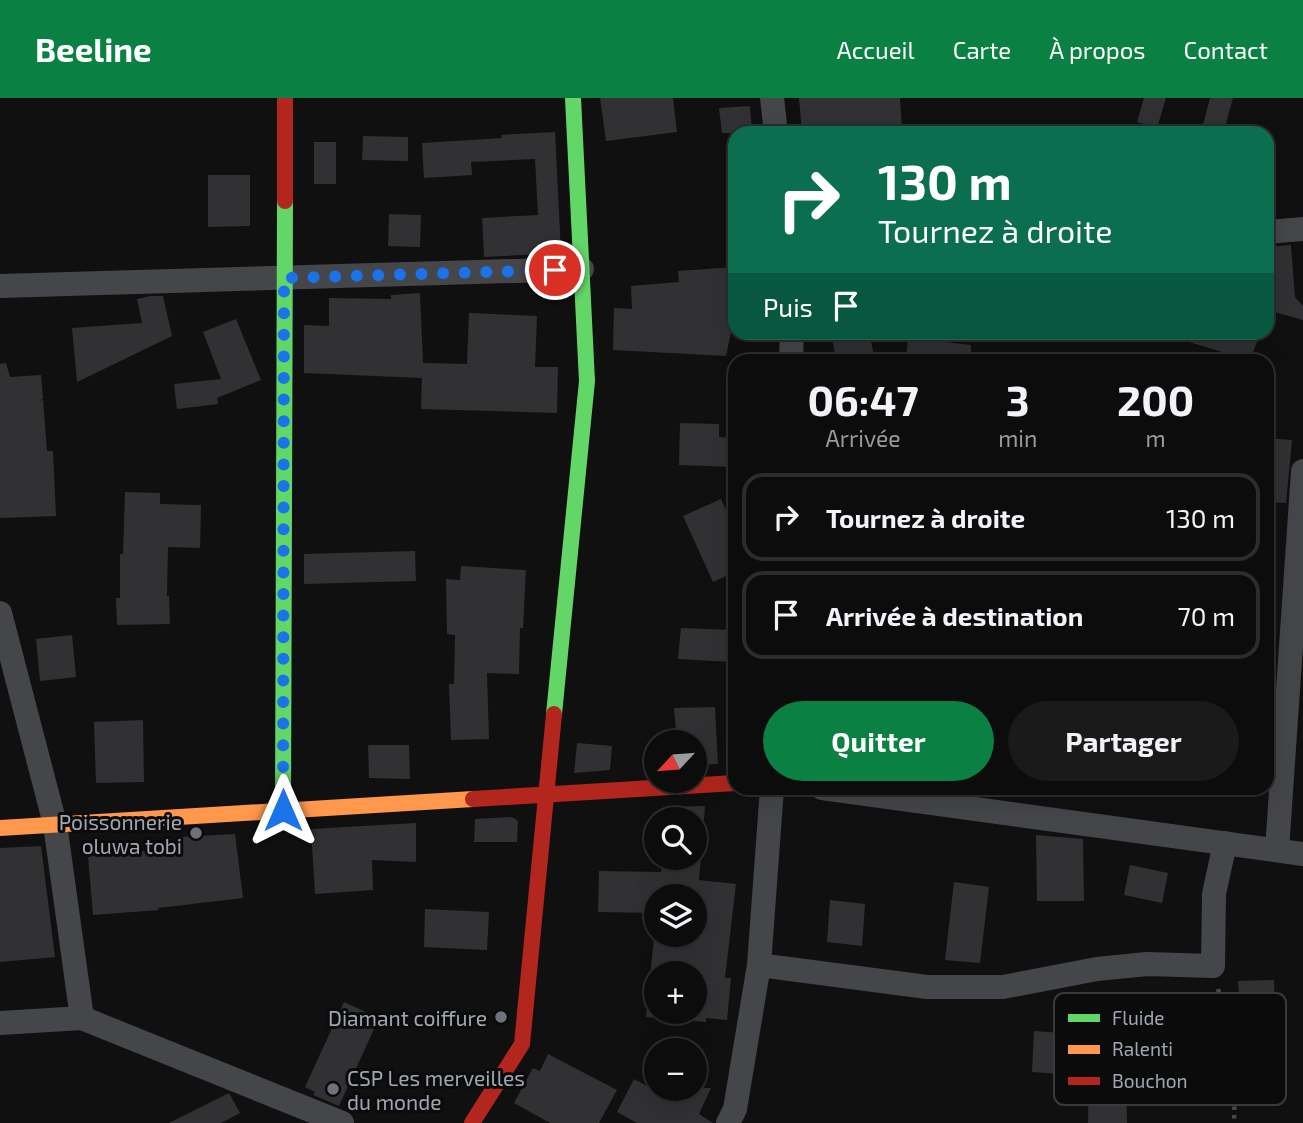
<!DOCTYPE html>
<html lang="fr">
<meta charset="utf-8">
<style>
:root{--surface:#0c0c0d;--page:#1a1a1b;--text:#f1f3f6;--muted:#9a9b9d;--line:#2c2c2e;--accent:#0b8043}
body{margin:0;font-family:"Exo 2",sans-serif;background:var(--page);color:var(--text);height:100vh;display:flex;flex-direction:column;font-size:26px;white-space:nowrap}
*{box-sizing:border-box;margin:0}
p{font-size:23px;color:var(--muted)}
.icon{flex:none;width:38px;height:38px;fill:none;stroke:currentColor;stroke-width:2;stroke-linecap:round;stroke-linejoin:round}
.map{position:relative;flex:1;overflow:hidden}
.sheet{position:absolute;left:728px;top:256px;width:546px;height:441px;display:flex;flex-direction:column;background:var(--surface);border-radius:21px;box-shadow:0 7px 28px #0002,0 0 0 2px var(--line)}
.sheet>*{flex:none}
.top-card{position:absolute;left:728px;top:28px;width:546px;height:214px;border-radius:21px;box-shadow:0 7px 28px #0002,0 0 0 2px var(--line);background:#0b6e4f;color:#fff;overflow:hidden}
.needle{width:46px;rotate:244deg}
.controls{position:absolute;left:644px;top:632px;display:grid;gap:14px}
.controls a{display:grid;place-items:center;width:63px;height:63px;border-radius:50%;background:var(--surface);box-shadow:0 7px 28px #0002,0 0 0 2px var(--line);font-size:35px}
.pin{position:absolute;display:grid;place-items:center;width:60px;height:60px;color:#fff;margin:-30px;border:4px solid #fff;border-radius:50%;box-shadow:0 2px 7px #0007}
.me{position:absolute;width:77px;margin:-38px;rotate:0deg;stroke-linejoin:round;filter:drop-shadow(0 0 5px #0008)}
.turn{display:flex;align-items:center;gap:24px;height:147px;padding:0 35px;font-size:32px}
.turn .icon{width:91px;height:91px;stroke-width:2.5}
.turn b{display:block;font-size:49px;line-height:60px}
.then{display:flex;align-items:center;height:66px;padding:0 35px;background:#0003;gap:14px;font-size:26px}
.eta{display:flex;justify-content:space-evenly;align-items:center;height:119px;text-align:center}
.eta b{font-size:42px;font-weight:700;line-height:49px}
.button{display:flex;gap:14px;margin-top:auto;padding:14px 35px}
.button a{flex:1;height:80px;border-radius:42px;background:var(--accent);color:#fff;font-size:28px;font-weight:700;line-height:80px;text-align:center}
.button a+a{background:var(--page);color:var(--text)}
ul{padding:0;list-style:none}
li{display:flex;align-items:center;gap:21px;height:88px;margin:0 14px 10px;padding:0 21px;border:4px solid var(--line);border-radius:21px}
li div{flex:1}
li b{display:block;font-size:26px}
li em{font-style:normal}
header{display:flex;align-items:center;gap:42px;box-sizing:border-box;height:98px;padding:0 35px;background:var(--accent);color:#fff}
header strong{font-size:33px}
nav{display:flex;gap:38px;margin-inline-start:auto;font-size:24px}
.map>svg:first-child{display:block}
</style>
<header>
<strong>Beeline</strong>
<nav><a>Accueil</a><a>Carte</a><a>À propos</a><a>Contact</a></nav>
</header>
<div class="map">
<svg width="1303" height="1025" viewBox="0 0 1303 1025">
<rect width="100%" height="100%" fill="#101011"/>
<!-- building -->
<path fill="#313133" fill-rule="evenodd" d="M 600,0 L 673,0 L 677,34 L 606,43 Z
M 799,0 L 900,0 L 902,32 L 802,35 Z
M 1144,0 L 1166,0 L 1157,30 L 1137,24 Z
M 1210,0 L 1233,0 L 1224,33 L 1203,27 Z
M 750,8 L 752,35 L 722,35 L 719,10 Z
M 555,34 L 561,155 L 484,159 L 482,120 L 538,117 L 535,61 L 471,64 L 472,77 L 424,80 L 422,45 L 502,40 L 501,37 Z
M 363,38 L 408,39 L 408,63 L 362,62 Z
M 314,44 L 336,44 L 336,86 L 314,86 Z
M 208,77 L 250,77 L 250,128 L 208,129 Z
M 389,116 L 421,117 L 420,149 L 388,148 Z
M 1291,147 L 1295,199 L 1303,208 L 1303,222 L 1267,212 L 1267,149 Z
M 735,169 L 735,215 L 726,258 L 613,252 L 614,210 L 632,211 L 631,188 L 679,184 L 678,173 Z
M 420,195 L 423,265 L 467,266 L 469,215 L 537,218 L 535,269 L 558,269 L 557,315 L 421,311 L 422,280 L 304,275 L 304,227 L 329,228 L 329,200 L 391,201 L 391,197 Z
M 151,198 L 163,198 L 172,238 L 77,284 L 72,230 L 142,225 L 137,201 Z
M 236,221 L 261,282 L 217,300 L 218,306 L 177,311 L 174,286 L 221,281 L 203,234 Z
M 831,234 L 869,234 L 875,262 L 836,262 Z
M 1177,234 L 1261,234 L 1250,262 L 1219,262 L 1222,254 L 1176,240 Z
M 908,240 L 971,247 L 971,262 L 906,262 Z
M 6,265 L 10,279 L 41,277 L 43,301 L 38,303 L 43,302 L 47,353 L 53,353 L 56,418 L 0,420 L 0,266 Z
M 680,325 L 719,326 L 719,339 L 735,340 L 735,369 L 679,367 Z
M 1267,340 L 1292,342 L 1286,405 L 1267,404 Z
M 125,394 L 160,395 L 160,406 L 201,407 L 200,450 L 168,449 L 167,498 L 169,498 L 170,526 L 117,527 L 116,500 L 120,500 L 120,456 L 123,456 Z
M 721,401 L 735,432 L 735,474 L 713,484 L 683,418 Z
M 415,453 L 416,483 L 304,486 L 304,456 Z
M 461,468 L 526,472 L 523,530 L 520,530 L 519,576 L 487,575 L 489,641 L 451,642 L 449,586 L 454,586 L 455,537 L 447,536 L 446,481 L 460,482 Z
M 681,530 L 732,532 L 732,564 L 678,561 Z
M 72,537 L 76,579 L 40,583 L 36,541 Z
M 715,609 L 718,666 L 695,667 L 695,644 L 677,644 L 674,610 Z
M 143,622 L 144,684 L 96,685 L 94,624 Z
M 577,645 L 612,648 L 610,672 L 574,675 Z
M 368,647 L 409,647 L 410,681 L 369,680 Z
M 705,708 L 699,782 L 736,786 L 725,880 L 731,880 L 727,922 L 706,920 L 706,924 L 646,919 L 656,820 L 656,836 L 695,836 L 695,798 L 656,798 L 656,815 L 598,814 L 599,773 L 661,774 L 663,760 L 695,760 L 695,721 L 667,721 L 669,709 ZM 656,875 L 695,875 L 695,914 L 656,914 Z
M 512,719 L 518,723 L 517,744 L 474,744 L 475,721 Z
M 416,725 L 416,764 L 372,762 L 373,792 L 315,796 L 311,731 Z
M 235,736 L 243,800 L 158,810 L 159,812 L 93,817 L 88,758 L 180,750 L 179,739 Z
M 1036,737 L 1083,741 L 1084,803 L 1037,803 Z
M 41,748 L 55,859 L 0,864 L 0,750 Z
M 1130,767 L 1168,775 L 1162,805 L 1124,797 Z
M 954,784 L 989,789 L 980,865 L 945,862 Z
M 830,802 L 865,806 L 862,848 L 827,844 Z
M 425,811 L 489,814 L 487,852 L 424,849 Z
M 1274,882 L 1275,912 L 1267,913 L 1270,951 L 1243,954 L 1238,883 Z
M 344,904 L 379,920 L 339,1008 L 313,997 L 315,994 L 305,989 Z
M 1034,933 L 1090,937 L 1089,948 L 1125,947 L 1127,1025 L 1088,1025 L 1089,978 L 1032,974 Z
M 548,956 L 617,992 L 599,1025 L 550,1025 L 514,1005 L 533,970 L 540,973 Z
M 634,981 L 677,1004 L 683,990 L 711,990 L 699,1016 L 713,1025 L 637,1025 L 617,1014 Z
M 229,995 L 240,1015 L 221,1025 L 169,1025 Z"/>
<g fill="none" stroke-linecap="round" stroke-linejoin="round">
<!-- path -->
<path stroke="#46484b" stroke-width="4.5" stroke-dasharray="3.5 5" stroke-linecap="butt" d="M 1218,891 C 1230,935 1236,979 1234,1025"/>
<!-- street -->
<path stroke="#454649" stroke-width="24" d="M 772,0 L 776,35
M 1267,134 L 1303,131
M 0,188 L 582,171
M 791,262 L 792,234
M 0,515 L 55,726 L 82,920
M 822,690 L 1303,756
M 1277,752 L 1303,373
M 759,867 L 927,889 L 1003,889 L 1097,871 L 1147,866 L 1213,868 L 1214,796 L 1225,745
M 0,925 L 82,920 L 342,1025
M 728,1025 L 735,1011 L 759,867 L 772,690"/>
<!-- fast -->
<path stroke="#63d668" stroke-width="16" d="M 554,616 L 587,283 L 573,0
M 283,712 L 285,103"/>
<!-- slow -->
<path stroke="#ff974d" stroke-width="16" d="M 0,730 L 473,701"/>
<!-- jam -->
<path stroke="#b3261e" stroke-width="16" d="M 285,103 L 285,0
M 473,701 L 735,685
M 472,1025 L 522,946 L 554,616"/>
</g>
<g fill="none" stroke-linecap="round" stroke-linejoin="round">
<!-- route -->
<path stroke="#1a73e8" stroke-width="12" stroke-dasharray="0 21.6" d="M 283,712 L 284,180 L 555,172"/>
</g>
<!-- markers -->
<g fill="#6e727a" stroke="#0b0b0c" stroke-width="2.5">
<circle cx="196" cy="735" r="7"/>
<circle cx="501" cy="919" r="7"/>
<circle cx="333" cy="991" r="7"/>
</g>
<g text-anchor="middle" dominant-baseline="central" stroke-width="6" stroke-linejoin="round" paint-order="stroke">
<!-- poi labels -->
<g font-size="21" fill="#a1a7b2" stroke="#0b0b0c" text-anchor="end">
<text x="182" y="723">Poissonnerie<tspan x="182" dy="24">oluwa tobi</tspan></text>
<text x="487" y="919">Diamant coiffure</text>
<text x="347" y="979" text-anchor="start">CSP Les merveilles<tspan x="347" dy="24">du monde</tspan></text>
</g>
</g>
<!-- legend -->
<rect x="1054" y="895" width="232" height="112" rx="10" fill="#0b0b0c" stroke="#383a3e" stroke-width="2"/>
<rect x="1068" y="916" width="32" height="8" fill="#63d668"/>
<rect x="1068" y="947" width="32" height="9" fill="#ff974d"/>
<rect x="1068" y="979" width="32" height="8" fill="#b3261e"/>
<g font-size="19" fill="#a1a7b2">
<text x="1112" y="927">Fluide</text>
<text x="1112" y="958">Ralenti</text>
<text x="1112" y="990">Bouchon</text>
</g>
</svg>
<div class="controls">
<a><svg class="needle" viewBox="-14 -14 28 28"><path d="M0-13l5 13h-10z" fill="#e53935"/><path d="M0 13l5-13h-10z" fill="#9a9b9d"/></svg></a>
<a><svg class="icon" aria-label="search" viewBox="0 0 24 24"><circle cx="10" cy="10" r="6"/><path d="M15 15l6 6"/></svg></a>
<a><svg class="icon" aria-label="layers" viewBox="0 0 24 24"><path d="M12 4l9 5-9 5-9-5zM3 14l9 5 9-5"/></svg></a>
<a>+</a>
<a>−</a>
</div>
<div class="pin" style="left:555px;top:172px;background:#d93025"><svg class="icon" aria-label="arrive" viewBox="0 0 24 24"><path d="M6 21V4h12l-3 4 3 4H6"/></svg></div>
<svg class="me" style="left:283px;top:712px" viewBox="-20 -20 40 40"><path d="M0-17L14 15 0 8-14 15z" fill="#1a73e8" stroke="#fff" stroke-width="4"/></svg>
<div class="top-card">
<div class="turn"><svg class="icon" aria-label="right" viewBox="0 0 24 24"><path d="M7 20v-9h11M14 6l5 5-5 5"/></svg><div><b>130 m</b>Tournez à droite</div></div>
<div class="then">Puis<svg class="icon" aria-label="arrive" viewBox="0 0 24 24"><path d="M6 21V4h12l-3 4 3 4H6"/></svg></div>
</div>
<section class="sheet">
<div class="eta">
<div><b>06:47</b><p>Arrivée</p></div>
<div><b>3</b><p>min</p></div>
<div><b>200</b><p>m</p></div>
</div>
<ul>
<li><svg class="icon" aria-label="right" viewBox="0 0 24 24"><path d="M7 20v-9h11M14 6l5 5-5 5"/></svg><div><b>Tournez à droite</b></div><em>130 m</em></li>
<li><svg class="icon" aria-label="arrive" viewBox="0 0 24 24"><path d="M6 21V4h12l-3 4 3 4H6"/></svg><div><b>Arrivée à destination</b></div><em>70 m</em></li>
</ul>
<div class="button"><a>Quitter</a><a>Partager</a></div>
</section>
</div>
